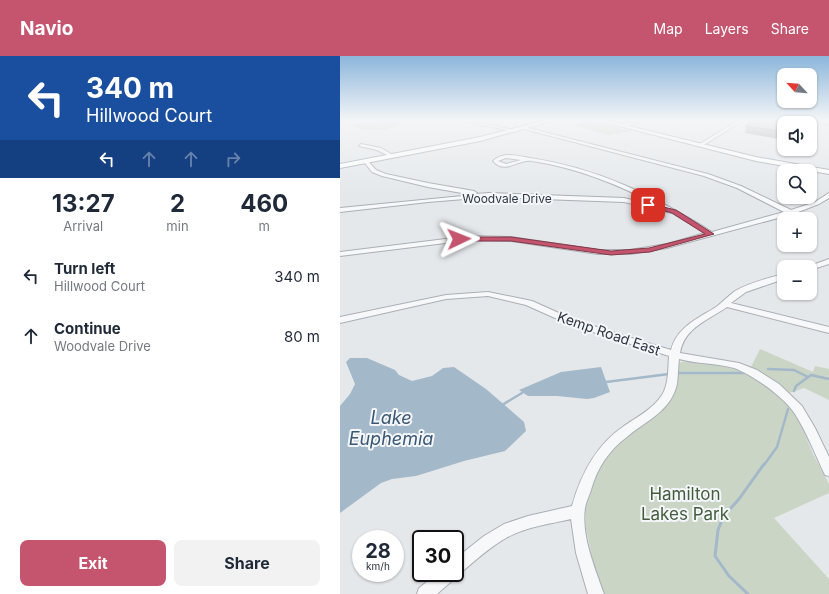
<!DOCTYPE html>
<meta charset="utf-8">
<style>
:root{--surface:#fff;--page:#f2f2f3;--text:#1f2937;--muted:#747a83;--accent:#c5556e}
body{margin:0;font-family:Inter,sans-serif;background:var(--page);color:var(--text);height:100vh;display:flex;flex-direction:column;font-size:15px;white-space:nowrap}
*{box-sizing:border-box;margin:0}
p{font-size:13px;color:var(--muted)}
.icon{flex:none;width:22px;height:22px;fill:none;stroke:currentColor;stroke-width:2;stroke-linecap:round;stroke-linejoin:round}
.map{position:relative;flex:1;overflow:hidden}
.sheet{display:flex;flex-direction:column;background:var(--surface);width:340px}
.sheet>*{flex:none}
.hud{background:#1a4fa0;color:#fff;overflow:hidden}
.needle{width:26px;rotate:296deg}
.controls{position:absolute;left:437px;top:12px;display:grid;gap:8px}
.controls a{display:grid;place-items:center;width:40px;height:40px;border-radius:8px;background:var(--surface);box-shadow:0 1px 3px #0004;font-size:20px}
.speed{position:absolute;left:12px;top:474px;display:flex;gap:8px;font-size:20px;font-weight:700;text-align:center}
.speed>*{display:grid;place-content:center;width:52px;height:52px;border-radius:50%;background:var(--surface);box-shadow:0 1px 3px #0004;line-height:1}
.speed small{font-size:10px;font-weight:400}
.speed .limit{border:2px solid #111;border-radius:6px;background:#fff;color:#111}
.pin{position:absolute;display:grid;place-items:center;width:34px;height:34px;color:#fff;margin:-17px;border-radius:8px;box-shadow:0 2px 6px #0006}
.me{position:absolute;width:44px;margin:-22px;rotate:88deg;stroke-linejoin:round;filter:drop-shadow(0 0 3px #0008)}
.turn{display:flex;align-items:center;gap:14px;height:84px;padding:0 20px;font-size:18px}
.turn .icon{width:52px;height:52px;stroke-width:2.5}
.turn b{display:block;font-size:28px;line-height:34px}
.lanes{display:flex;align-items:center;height:38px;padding:0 20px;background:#0003;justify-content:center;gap:20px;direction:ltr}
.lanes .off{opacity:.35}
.eta{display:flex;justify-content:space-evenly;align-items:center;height:68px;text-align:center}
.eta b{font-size:24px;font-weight:700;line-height:28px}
.primary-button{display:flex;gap:8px;margin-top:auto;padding:8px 20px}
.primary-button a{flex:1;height:46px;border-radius:8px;background:var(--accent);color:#fff;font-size:16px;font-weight:700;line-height:46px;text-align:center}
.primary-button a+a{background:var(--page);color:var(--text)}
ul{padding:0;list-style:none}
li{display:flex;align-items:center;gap:12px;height:60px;padding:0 20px}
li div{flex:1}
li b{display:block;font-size:15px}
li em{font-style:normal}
header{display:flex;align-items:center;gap:24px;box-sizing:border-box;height:56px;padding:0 20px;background:var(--accent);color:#fff}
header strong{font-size:19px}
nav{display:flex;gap:22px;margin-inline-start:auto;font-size:14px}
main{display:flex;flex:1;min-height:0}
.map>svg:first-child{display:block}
</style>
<header>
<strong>Navio</strong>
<nav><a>Map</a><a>Layers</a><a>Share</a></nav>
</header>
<main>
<section class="sheet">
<div class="hud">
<div class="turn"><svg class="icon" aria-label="left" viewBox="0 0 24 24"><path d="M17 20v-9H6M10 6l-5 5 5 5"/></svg><div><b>340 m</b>Hillwood Court</div></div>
<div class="lanes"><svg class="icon" aria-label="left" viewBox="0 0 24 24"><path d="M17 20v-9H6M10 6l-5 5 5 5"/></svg><svg class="icon off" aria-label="ahead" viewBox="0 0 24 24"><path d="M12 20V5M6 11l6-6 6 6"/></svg><svg class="icon off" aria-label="ahead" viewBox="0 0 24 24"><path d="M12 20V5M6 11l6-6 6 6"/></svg><svg class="icon off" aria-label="right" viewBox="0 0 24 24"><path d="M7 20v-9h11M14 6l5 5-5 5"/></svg></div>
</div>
<div class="eta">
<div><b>13:27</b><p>Arrival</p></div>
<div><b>2</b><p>min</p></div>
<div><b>460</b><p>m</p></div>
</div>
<ul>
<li><svg class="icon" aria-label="left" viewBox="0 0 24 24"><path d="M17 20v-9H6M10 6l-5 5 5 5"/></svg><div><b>Turn left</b><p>Hillwood Court</p></div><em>340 m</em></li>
<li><svg class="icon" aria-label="ahead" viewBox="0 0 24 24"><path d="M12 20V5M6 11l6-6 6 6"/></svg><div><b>Continue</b><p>Woodvale Drive</p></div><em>80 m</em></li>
</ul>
<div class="primary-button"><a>Exit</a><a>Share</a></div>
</section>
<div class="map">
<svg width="489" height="538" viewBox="0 0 489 538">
<rect width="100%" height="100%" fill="#e5e8eb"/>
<!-- green -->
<path fill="#cbd5c6" d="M 47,64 L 60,64 L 61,68 L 46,74 L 23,74 L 13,69 Z
M 240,64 L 249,64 L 291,75 L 269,79 L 234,69 L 245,66 Z
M 420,293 L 473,316 L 475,310 L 489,313 L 489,344 L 464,332 L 449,337 L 435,326 L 411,311 Z
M 341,306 C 382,304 426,320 452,354 C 461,367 467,384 473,398 C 476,404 488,425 489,428 C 489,431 489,434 489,437 L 434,462 L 489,523 L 489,538 L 263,538 L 253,506 L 246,473 L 245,452 L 254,417 L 270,393 L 306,366 L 320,357 L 335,336 L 338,308 Z"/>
<!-- water -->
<path fill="#a3b8c8" d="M 10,302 L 27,302 L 55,314 L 59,319 L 72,325 L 92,320 L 103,312 L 114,311 L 146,333 L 184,366 L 186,375 L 165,395 L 124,405 L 76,420 L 52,423 L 41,427 L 0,457 L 0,350 L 10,338 L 15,328 L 6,306 Z
M 261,311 L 270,336 L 254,342 L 247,343 L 217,340 L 188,340 L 179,334 L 221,316 Z"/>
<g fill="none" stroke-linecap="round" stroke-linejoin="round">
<!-- stream-far2 -->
<path stroke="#a3b8c8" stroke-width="1" d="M 0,65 L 3,64"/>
<!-- stream-far1 -->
<path stroke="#a3b8c8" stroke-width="2.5" d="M 428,313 L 454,314 L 468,321
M 335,317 L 404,317
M 266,326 L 329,318
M 454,335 L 456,330 L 471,319 L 489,323
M 162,349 L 182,337
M 424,409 L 437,391 L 448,353"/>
<!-- stream -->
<path stroke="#a3b8c8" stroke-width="3" d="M 408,538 L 389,520 L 375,500 L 378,474 L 383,461 L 399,443 L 424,408"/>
<!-- minor casing -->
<g stroke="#aaafb5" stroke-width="2">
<path id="minor" d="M 119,64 L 127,64 L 178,75 L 176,76 Z
M 271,64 L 291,67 L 307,64 L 284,71 L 282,70 L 286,68 Z
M 399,64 L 404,64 L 362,90 L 358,89 Z
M 464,64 L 489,66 L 489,68 L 466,65 Z
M 184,71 L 368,118 L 401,130 L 451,154 L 475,146 L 489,137 L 489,142 L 479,148 L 453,158 L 327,192 L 290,198 L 258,198 L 171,185 L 130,184 L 0,200 L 0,196 L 130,180 L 171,181 L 258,194 L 290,194 L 327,188 L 365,177 L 332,157 L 284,146 L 149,141 L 88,146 L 0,156 L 0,152 L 133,139 L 88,131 L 42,120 L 32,116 L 24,106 L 27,104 L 36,114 L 46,118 L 88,127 L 134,135 L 137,137 L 136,138 L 149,137 L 284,142 L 321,151 C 280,129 238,112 192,105 C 178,103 165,119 153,105 C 163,95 178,100 190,102 C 258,112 314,140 372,176 L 444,156 L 397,132 L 364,120 L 184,73 ZM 166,102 L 181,104 L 166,108 L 158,105 Z
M 21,88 L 41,92 L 53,99 L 49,100 L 37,94 L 19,90 Z
M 489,203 L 489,208 L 470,214 L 470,211 L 467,211 Z
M 444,218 L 444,223 L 406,236 L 391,247 L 489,271 L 489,277 L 387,251 C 368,264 344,272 340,297 L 399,307 L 417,314 L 439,328 L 462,350 L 475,372 L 489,401 L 489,420 L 485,419 C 475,398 467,377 455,358 C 444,341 413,319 394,312 C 376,307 357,308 339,303 C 338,312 338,320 337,328 C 331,355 307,364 288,380 C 269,394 257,412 251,434 C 249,440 246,446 245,452 C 241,480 255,512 264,538 L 248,538 L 236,497 L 231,463 C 210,468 185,471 166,482 C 143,495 117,521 97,538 L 77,538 L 79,532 L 98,517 L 115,517 L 115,503 L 144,480 L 164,468 L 188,460 L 232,450 C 241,418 256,389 284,370 C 297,361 313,353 322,339 C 329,328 328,313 329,300 L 256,277 L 215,262 L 186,249 L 148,240 L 106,243 L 0,267 L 0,261 L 106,239 L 148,236 L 192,245 L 221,258 L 262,273 L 331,294 C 337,271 357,263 376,251 C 383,246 388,240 395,235 C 409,227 428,222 444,218 Z"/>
</g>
<!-- major casing -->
<g stroke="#a5adb6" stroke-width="2">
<path id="major" d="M 207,64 L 215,64 L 140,85 L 0,112 L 0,108 L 140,81 Z
M 256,64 L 264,64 L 416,101 L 489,114 L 489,118 L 416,105 Z"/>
</g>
<!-- minor -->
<use href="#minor" fill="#f7f8fa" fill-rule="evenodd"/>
<!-- major -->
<use href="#major" fill="#fff" fill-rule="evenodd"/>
</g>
<!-- wall -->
<path fill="#a2a6ac" d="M 409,64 L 444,64 L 443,66 L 444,67 L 444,84 L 405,77 L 406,70 L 408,68 Z"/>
<!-- building -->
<path fill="#bcc1c8" stroke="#84878c" d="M 409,64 L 444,64 L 441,66 L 446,67 L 444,67 L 444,68 L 442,70 L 444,70 L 444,76 L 406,70 L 413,65 Z"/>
<!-- sky -->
<linearGradient id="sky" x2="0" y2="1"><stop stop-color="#8cb6db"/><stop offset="0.46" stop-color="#f3f5f6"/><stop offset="1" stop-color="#f3f5f6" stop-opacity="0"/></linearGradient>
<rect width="489" height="139" fill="url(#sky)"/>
<!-- route -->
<path fill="#c5556e" stroke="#803748" d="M 306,147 L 336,154 L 374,178 L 310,196 L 271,199 L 171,185 L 119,185 L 115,183 L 119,181 L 171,181 L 271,195 L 309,192 L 365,178 L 332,157 L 306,150 Z"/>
<g text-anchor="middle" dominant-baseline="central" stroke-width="4" stroke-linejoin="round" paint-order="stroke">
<!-- far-street labels -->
<g font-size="12" fill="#2d3743" stroke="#f4f6f9">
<text x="167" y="142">Woodvale Drive</text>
</g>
<!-- street labels -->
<g font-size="14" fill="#2d3743" stroke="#f4f6f9">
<text transform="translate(269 277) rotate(19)">Kemp Road East</text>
</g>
<!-- near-park labels -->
<g font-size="17" fill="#445d3c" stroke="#f4f6f9">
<text x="345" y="438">Hamilton<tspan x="345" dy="20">Lakes Park</tspan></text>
</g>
<!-- near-water labels -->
<g font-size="18" font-style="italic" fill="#3a5874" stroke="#f4f6f9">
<text x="51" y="361">Lake<tspan x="51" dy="21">Euphemia</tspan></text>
</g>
</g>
</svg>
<div class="controls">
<a><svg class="needle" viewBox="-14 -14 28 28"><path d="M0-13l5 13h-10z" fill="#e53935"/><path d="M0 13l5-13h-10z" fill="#747a83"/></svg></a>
<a><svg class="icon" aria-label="sound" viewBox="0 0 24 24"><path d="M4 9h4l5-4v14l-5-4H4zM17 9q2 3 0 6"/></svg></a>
<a><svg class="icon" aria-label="search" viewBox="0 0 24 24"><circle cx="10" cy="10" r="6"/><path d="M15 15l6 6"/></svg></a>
<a>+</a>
<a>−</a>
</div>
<div class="speed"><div>28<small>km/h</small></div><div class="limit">30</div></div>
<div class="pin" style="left:308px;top:149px;background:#d93025"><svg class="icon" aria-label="arrive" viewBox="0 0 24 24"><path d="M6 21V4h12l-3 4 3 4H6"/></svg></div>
<svg class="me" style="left:119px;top:183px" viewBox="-20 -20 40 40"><path d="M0-17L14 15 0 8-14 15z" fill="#c5556e" stroke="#fff" stroke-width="4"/></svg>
</div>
</main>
